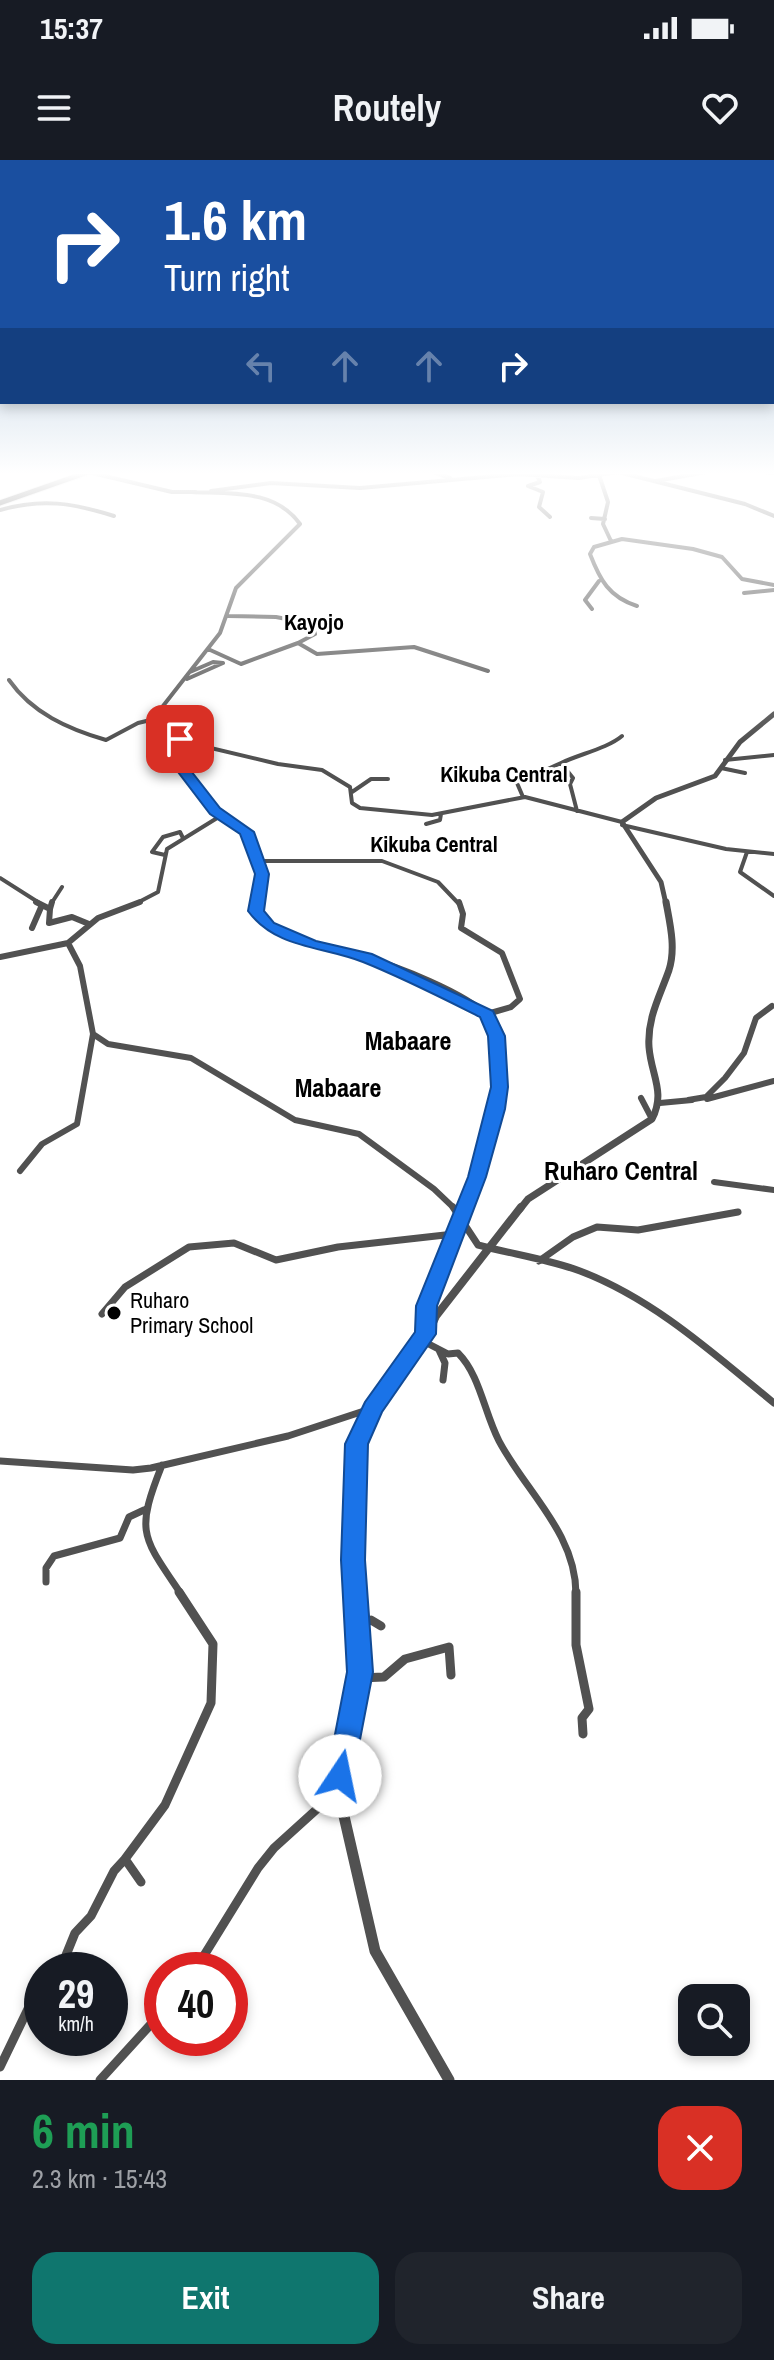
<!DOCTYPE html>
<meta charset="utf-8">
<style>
:root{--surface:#171b24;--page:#20242c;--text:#f1f3f6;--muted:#9ea1a6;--accent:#0f766e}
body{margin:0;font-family:"Archivo Narrow",sans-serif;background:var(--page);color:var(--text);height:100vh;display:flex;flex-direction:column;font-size:30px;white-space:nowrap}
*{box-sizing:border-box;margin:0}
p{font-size:26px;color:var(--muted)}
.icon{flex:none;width:44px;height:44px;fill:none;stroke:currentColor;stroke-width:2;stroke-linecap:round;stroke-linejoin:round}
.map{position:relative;height:1920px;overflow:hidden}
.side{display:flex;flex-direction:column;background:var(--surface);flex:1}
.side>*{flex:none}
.hud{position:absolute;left:0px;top:0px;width:774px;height:244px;box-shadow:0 4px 12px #0003;background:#1a4fa0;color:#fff;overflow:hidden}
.tools{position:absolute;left:678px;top:1824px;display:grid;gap:16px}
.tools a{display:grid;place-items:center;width:72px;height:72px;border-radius:16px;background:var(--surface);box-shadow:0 4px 12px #0003;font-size:40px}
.speed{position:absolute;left:24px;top:1792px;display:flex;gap:16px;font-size:40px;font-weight:700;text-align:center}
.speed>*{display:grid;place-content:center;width:104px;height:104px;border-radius:50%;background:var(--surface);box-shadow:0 4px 12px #0003;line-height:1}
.speed small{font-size:20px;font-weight:400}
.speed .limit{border:12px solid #d22;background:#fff;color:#111}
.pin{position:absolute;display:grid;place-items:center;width:68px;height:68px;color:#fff;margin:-34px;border-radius:16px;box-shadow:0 4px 12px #0006}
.me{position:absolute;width:88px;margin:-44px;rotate:11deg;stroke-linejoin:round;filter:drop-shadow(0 0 6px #0008)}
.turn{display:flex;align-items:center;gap:28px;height:168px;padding:0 32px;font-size:36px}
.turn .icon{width:104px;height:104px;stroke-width:2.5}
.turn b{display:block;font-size:56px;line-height:68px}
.lanes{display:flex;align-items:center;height:76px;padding:0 32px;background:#0003;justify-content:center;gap:40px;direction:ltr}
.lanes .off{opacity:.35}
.round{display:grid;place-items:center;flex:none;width:84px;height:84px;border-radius:24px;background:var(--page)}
.summary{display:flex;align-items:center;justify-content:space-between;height:136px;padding:0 32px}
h1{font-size:48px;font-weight:800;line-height:60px;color:#1e9e55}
.button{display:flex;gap:16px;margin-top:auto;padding:16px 32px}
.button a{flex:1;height:92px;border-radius:24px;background:var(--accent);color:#fff;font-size:32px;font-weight:800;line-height:92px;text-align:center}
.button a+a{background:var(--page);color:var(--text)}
.status{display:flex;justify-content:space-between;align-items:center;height:56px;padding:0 40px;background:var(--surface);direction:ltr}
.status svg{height:22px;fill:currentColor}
header{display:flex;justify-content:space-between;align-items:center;height:104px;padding:0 32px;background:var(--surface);font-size:36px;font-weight:800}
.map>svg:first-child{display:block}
</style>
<div class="status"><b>15:37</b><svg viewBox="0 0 49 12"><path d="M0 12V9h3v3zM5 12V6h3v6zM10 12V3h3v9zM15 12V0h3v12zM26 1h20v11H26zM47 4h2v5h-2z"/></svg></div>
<header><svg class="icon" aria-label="menu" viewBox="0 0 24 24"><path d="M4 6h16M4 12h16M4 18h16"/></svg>Routely<svg class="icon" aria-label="heart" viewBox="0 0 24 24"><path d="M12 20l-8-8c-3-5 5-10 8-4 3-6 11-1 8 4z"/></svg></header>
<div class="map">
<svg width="774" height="1920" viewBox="0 0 774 1920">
<rect width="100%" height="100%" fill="#fff"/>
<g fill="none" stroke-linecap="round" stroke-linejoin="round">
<!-- primary casing -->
<g stroke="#dbdbdb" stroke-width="7">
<path id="primary" d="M 0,343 L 91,311"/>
</g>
<!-- minor-far3 -->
<path stroke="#515151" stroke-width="4" d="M 430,311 L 450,318
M 747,311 L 774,313
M 88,312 L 172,332 L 196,332
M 537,315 L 540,322 L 528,326 L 543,332 L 539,347 L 550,357
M 599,315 L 608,342 L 603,364 L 611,381
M 656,321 L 712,311
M 211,331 L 271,323 L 360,328 L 518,314 L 579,318 L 617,312
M 192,332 C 231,334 275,329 300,364 L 236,428 L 220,473 L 163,546 L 163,563 L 176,586 L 182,608 L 215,651 L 247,672 L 251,691 L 261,710 L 259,744
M 0,350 C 42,338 73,343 114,356
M 591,358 L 605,359
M 744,433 L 774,430
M 637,446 C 609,437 600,420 590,394 L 594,387 L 622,379 L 693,389 L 722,397 L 742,419 L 774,425
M 592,449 L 585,440 L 599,421
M 228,456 L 276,457 L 312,464 L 315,474 L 298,483
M 208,489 L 241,504 L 298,483 L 317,494 L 414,487 L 488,511
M 187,519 L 223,503 L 213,502 L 190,512
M 9,520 C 32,553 68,569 106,580 L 138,563 L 163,557
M 173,579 L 278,604 L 322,610 L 350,627 L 352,643 L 360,648 L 432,655 L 525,637 L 622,662
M 725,600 L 774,595
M 721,608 L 745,613
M 352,632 L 371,619 L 388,619
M 523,637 L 517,623 L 561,603
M 577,651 L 570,624 L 573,618 L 561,603 C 580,594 608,588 622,576
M 426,664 L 440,660 L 441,654
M 622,665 L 726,689 L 774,694
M 747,692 L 740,712 L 774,736
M 165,695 L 152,692 L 163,677 L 180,672 L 183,678
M 259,701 L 382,701 L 438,722 L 459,744
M 0,718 L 41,744
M 51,744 L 62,727
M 135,744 L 158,732 L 167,689 L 222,655"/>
<!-- minor-far2 -->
<path stroke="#515151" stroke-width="6" d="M 36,742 L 50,749 L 49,763 L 72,757 L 89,764
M 140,742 L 98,758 L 68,783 L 80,806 L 93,874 L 108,884 L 191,898 L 295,960 L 359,974 L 434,1029 L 455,1049
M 259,742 L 258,756 C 288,783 324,785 361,796 C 397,806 465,832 491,858 C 515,905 483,1002 465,1049
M 459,742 L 463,754 L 461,768 L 502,793 L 520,839 L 511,847 L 487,854
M 50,749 L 52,742
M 32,768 L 42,745
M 0,797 L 68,783
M 641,938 L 652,959
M 707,939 L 774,921
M 688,940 L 706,937 L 725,918 L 744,893 L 756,858 L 772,846
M 660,943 L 692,940
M 20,1011 L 42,984 L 77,964 L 93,874
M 714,1022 L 774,1030"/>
<!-- minor-far1 -->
<path stroke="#515151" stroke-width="7" d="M 453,1047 L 478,1085 C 511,1094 548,1099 580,1111 C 654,1139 714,1194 774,1243
M 539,1101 L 573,1077 L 597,1067 L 638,1070 L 738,1052
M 102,1154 L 125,1127 L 189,1087 L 234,1083 L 276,1100 L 338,1087 L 454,1074
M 425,1174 L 428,1142 L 465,1047
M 421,1180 L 448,1194 L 458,1193 C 480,1215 484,1252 499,1281 C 526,1332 576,1373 576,1434
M 439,1190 L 445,1203 L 443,1220
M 0,1301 L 133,1310 L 151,1308 L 288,1276 L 373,1248
M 162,1305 C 135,1373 142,1376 181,1434
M 46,1422 L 46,1408 L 54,1396 L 120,1378 L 129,1357 L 144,1350"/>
<!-- minor -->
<path stroke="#515151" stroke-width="9" d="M 576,1432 L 576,1485 L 589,1549 L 582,1558 L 583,1574
M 358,1466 L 371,1460 L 381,1466
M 359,1518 L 384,1517 L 405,1499 L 449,1487 L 451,1515
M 141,1722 L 125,1699 L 165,1645 L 211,1543 L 213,1484 L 179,1432
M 60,1810 L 75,1773 L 91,1756 L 114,1711 L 125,1699
M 195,1810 L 258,1708 L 274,1688 L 338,1630
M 0,1907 L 28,1849 L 42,1832
M 100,1920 L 162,1852"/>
<!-- tertiary-far4 -->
<path stroke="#515151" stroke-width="4" d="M 614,311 L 745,344 L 774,356"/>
<!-- tertiary-far3 -->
<path stroke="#515151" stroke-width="5" d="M 666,744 L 661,722 L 622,662 L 656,638 L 715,616 L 740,582 L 774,554"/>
<!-- tertiary-far2 -->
<path stroke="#515151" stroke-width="7" d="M 520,1049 L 528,1039 L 652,959 C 666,932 651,915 649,887 C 647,858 660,836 669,810 C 676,788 670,764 666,742"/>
<!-- tertiary-far1 -->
<path stroke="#515151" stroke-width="8" d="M 355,1434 C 352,1381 345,1294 374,1247 C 393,1216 422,1190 436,1156 L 521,1047"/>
<!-- tertiary -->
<path stroke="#515151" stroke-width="11" d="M 355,1432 L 360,1512 L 338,1630 L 375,1791 L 449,1920"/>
<!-- primary -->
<use href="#primary" stroke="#000" stroke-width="5"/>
</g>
<!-- sky -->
<linearGradient id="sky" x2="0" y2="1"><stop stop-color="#8baccb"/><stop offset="0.54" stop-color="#fff"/><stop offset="1" stop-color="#fff" stop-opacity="0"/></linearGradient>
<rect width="774" height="580" fill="url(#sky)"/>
<!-- route -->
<path fill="#1a73e8" stroke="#114b97" stroke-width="2" d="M 173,575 L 186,579 L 181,583 L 188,607 L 220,648 L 254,672 L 269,714 L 264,751 L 274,763 L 316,781 L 372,794 L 493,851 L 505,876 L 508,927 L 505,949 L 486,1017 L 437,1146 L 436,1174 L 382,1252 L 368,1284 L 365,1400 L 373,1512 L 353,1616 L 350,1625 L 340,1629 L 330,1625 L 327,1616 L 347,1512 L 341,1400 L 345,1284 L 365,1242 L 415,1172 L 416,1146 L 468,1017 L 491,927 L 488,876 L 480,857 C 442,838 403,818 363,802 C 323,786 276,789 248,751 L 255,714 L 240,674 L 210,654 L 175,608 L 166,579 Z"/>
<!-- markers -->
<circle fill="#000" stroke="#fff" stroke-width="3" cx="114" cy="1153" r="8"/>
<g text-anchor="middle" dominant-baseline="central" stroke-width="6" stroke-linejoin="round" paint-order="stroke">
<!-- far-quarter labels -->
<g font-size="22" font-weight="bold" fill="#000" stroke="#fff">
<text x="314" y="462">Kayojo</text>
<text x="504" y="614">Kikuba Central</text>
<text x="434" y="684">Kikuba Central</text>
</g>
<!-- poi labels -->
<g font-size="22" fill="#000" stroke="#fff" text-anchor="start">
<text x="130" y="1140">Ruharo<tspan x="130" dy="25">Primary School</tspan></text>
</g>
<!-- quarter labels -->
<g font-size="26" font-weight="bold" fill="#000" stroke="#fff">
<text x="408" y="880">Mabaare</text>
<text x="338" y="927">Mabaare</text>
<text x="621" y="1010">Ruharo Central</text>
</g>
</g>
</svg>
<div class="tools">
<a><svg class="icon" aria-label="search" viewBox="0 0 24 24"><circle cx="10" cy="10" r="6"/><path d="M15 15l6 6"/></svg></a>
</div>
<div class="speed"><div>29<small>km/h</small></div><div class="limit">40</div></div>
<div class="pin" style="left:180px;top:579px;background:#d93025"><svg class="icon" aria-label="arrive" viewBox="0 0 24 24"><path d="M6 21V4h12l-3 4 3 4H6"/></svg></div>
<svg class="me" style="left:340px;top:1616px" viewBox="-20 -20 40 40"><circle r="19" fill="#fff"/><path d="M0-13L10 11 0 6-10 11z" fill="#1a73e8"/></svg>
<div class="hud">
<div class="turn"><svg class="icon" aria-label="right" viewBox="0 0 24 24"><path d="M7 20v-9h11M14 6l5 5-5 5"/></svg><div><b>1.6 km</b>Turn right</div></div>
<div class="lanes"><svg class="icon off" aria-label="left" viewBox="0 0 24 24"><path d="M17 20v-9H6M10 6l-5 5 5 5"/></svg><svg class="icon off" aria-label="ahead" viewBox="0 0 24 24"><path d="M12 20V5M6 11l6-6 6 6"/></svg><svg class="icon off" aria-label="ahead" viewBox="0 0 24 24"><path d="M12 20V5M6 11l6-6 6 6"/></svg><svg class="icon" aria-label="right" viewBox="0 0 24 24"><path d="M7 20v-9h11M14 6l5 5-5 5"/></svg></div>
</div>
</div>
<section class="side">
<div class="summary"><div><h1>6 min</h1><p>2.3 km · 15:43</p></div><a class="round" style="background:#d93025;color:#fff"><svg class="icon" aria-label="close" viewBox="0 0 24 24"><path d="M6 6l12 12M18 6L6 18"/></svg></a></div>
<div class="button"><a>Exit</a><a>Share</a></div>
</section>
